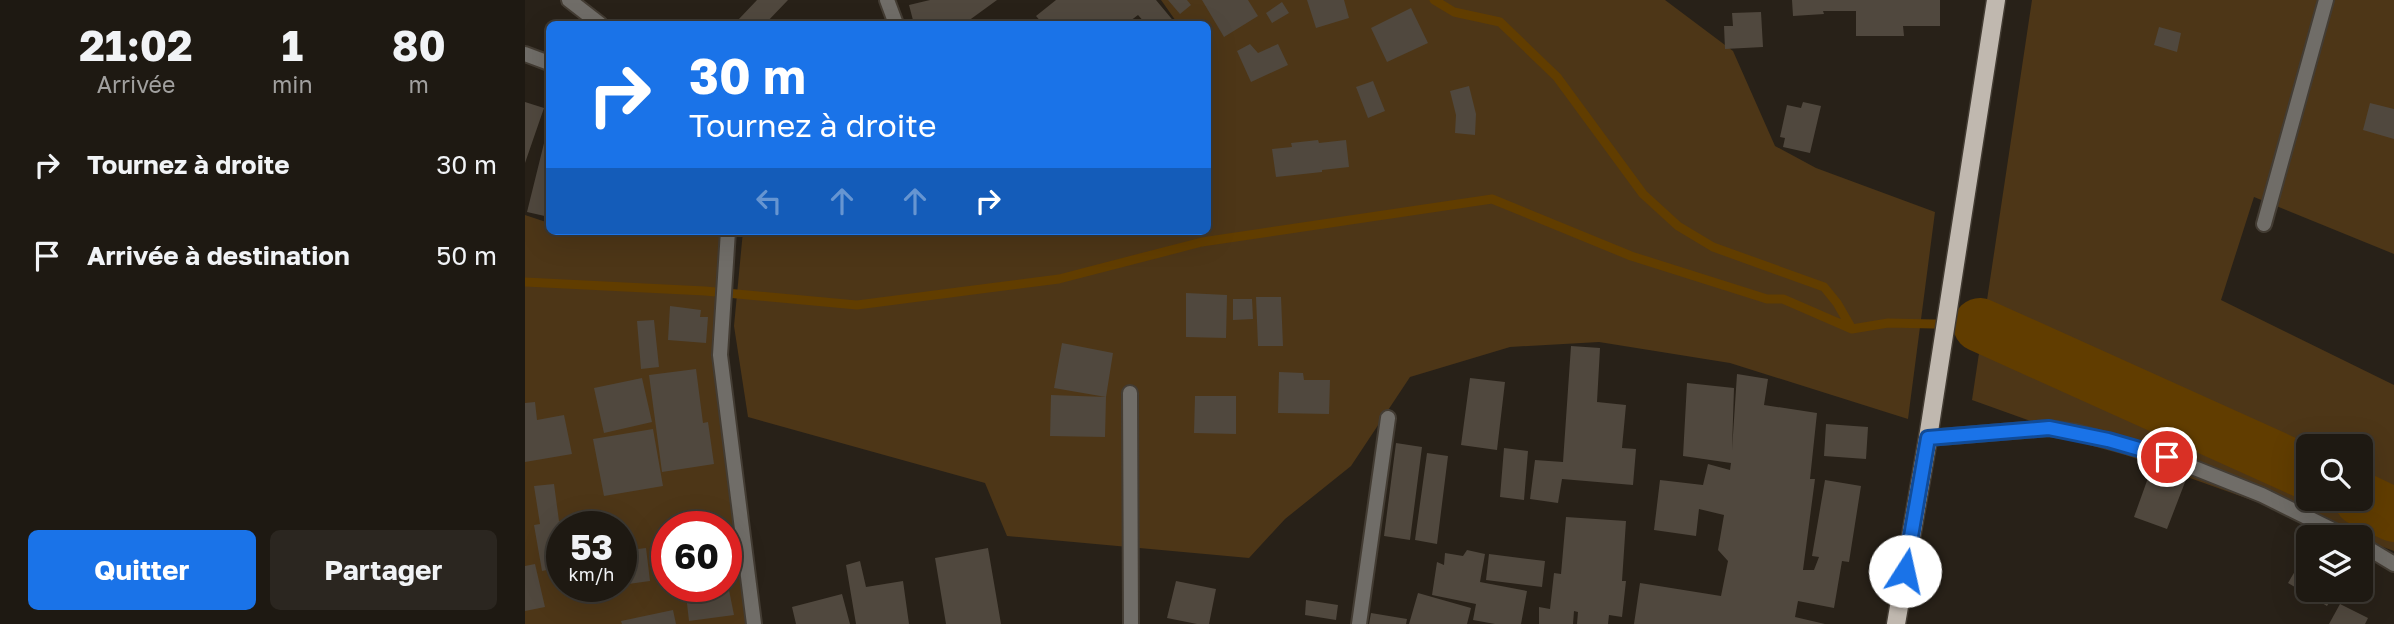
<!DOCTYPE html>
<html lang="fr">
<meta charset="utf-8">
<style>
:root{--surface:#1e1912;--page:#2b2620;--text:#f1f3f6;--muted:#a1a09f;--line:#3c3832;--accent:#1a73e8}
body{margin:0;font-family:"Golos Text",sans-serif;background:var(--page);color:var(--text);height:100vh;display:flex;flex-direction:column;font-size:26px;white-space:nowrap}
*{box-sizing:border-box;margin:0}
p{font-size:23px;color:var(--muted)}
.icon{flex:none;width:38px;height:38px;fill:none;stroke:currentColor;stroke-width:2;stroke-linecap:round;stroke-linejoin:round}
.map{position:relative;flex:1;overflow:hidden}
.details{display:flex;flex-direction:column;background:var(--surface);width:525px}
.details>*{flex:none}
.guide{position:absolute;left:21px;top:21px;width:665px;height:214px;border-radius:10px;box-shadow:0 7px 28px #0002,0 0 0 2px var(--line);background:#1a73e8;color:#fff;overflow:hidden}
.fabs{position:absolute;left:1771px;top:434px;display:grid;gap:14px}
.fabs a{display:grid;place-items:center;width:77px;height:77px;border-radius:10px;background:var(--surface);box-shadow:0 7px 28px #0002,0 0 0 2px var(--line);font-size:35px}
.speed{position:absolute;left:21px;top:511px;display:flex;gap:14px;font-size:35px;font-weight:700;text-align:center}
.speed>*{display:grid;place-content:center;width:91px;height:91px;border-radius:50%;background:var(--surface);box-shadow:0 7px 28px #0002,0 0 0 2px var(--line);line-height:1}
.speed small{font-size:18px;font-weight:400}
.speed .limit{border:10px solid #d22;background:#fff;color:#111}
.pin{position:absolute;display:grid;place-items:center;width:60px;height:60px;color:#fff;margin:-30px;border:4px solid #fff;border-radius:50%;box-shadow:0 2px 7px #0007}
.me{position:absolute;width:77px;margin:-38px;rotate:10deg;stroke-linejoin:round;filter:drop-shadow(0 0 5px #0008)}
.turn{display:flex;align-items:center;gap:24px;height:147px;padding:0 28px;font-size:32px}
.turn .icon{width:91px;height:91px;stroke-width:2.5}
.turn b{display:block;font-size:49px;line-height:60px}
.lanes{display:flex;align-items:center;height:66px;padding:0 28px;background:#0003;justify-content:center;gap:35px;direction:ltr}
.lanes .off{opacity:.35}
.eta{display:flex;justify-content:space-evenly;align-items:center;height:119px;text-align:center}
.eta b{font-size:42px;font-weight:700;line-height:49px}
.primary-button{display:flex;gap:14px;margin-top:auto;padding:14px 28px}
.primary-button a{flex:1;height:80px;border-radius:10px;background:var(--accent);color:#fff;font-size:28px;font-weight:700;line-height:80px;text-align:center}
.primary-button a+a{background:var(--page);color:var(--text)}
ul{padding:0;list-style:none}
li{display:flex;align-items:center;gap:21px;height:91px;padding:0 28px}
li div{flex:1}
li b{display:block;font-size:26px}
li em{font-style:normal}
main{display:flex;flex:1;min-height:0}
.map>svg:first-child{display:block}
</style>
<main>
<section class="details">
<div class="eta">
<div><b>21:02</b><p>Arrivée</p></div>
<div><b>1</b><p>min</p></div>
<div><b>80</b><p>m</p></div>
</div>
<ul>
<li><svg class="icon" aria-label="right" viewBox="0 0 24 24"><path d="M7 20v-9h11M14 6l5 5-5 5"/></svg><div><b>Tournez à droite</b></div><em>30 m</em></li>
<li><svg class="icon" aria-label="arrive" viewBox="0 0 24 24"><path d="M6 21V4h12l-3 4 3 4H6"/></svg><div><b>Arrivée à destination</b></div><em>50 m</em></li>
</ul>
<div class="primary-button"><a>Quitter</a><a>Partager</a></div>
</section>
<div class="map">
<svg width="1869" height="624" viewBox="0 0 1869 624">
<rect width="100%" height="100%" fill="#282118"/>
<!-- green -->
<path fill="#4d3617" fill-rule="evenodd" d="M 636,0 L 1140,0 L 1208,51 L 1250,146 L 1291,168 L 1410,212 L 1383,419 L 1205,363 L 1074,342 L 985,347 L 885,377 L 826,466 L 760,519 L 724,558 L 482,536 L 460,483 L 223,417 L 209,326 L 218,231 L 283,231 L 376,236 L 432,231 L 682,231 L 682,24 L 653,24 Z
M 1507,0 L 1869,0 L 1869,254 L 1729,197 L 1696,300 L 1869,385 L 1869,551 L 1447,400 ZM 1783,446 L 1836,446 L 1836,499 L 1783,499 Z
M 0,215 L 24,223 L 24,231 L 63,231 L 96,236 L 105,231 L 196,231 L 195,355 L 229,624 L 0,624 ZM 37,527 L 96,527 L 96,586 L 37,586 ZM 142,527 L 201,527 L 201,586 L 142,586 Z"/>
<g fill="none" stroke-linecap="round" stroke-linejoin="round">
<!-- stream -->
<path stroke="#613d00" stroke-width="9" d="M 909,0 L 929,12 L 975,22 L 1032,77 L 1118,194 L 1153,226 L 1188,247 L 1299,287 L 1312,303 L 1327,329
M 0,282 L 180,291 L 332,305 L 534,279 L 677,242 L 967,199 L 1106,256 L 1242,299 L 1258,299 L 1327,329 L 1363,323 L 1455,325"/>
<!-- river -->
<path stroke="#613d00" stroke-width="54" d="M 1455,325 L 1783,473
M 1836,499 L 1869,515"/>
</g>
<!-- building -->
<path fill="#50483e" d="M 232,0 L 263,0 L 240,24 L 218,24 L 213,20 Z
M 405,0 L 472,0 L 439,24 L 389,24 L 384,5 Z
M 531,0 L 631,0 L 651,24 L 621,24 L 613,15 L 601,24 L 518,24 L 511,16 Z
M 643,0 L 662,0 L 666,5 L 655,14 Z
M 677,0 L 723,0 L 733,16 L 699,37 Z
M 782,0 L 819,0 L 824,18 L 791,28 Z
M 1267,0 L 1415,0 L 1415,26 L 1378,26 L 1379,36 L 1331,36 L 1331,11 L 1298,11 L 1299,14 L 1268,16 Z
M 757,2 L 764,13 L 747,23 L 741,13 Z
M 886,8 L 903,43 L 862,62 L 846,28 Z
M 1236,12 L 1238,47 L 1200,49 L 1199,26 L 1208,26 L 1207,13 Z
M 1634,27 L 1656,33 L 1652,52 L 1629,45 Z
M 725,44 L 733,53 L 753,44 L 763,65 L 726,82 L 712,51 Z
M 848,81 L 860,111 L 843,118 L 831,87 Z
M 944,86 L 951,114 L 950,135 L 930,133 L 931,115 L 925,91 Z
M 0,102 L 19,108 L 0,163 Z
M 1278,102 L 1296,106 L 1285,153 L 1258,147 L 1260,138 L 1255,137 L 1262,105 L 1276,108 Z
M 1845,103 L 1869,109 L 1869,139 L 1838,130 Z
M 24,123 L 24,217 L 2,212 Z
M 793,140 L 794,143 L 821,140 L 824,167 L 797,170 L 797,172 L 751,177 L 747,149 L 767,147 L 766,143 Z
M 661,293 L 702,295 L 701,338 L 661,337 Z
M 731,297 L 756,297 L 758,346 L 733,346 Z
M 708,299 L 727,299 L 728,319 L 708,320 Z
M 145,306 L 176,310 L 175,317 L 183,317 L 181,343 L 143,340 Z
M 129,320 L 134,367 L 116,369 L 112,321 Z
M 537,343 L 588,353 L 581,397 L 580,437 L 525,436 L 526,395 L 581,397 L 529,388 Z
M 1046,346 L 1075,348 L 1072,402 L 1101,405 L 1097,448 L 1111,449 L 1108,485 L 1037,479 L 1033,503 L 1005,499 L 1010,460 L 1038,462 Z
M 171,369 L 178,423 L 183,422 L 189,464 L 137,472 L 124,375 Z
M 754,372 L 778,373 L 779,380 L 805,380 L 804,414 L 753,413 Z
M 1212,374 L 1243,379 L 1239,405 L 1292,413 L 1285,479 L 1290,479 L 1278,570 L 1289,570 L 1294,557 L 1287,556 L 1300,480 L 1336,486 L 1324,562 L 1317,561 L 1309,608 L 1273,601 L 1270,617 L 1300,624 L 1109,624 L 1115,583 L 1196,596 L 1203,561 L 1193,550 L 1199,515 L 1174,509 L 1171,536 L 1129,530 L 1135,480 L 1178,485 L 1183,464 L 1205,470 L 1206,463 L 1158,456 L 1162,383 L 1209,388 L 1207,450 Z
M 117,378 L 127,422 L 79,433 L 69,388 Z
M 945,378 L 980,382 L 972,450 L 936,445 Z
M 670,396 L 711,396 L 711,434 L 669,433 Z
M 10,402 L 12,420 L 39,415 L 47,454 L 0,462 L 0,403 Z
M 1301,424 L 1343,427 L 1341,459 L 1299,456 Z
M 128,429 L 138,486 L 79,496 L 68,439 Z
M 871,443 L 897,447 L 885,540 L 859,536 Z
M 979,448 L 1003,451 L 999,500 L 975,497 Z
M 902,453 L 923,456 L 912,544 L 890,540 Z
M 1628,464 L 1662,477 L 1642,529 L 1609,517 Z
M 29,484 L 34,521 L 65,516 L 67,527 L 37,527 L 37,567 L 17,571 L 9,525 L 15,524 L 9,486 Z
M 1041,517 L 1101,521 L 1097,581 L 1101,581 L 1097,617 L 1084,615 L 1083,624 L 1052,624 L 1053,612 L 1049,611 L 1048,624 L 1014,624 L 1014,607 L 1025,609 L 1029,573 L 1036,574 Z
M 121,548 L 125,581 L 96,585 L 96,551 Z
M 463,548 L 476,624 L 421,624 L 410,558 Z
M 1783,549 L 1783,590 L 1812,590 L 1802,606 L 1763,583 Z
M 942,550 L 960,554 L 955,582 L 1002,591 L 996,624 L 970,624 L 948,620 L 951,604 L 907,595 L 912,562 L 919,565 L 920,553 L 938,556 Z
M 964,554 L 1020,561 L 1017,587 L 961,580 Z
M 335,561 L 341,587 L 378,581 L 384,624 L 331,624 L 321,565 Z
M 10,564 L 20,607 L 0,611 L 0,566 Z
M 201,575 L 209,615 L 164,621 L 160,586 L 201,586 Z
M 651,581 L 691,589 L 684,624 L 672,624 L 642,618 Z
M 893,593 L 946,608 L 942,624 L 884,624 Z
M 317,594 L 325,624 L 271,624 L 267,607 Z
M 781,600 L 813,605 L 811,620 L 780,615 Z
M 1815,604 L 1843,618 L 1840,624 L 1804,624 Z
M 148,610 L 151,624 L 97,624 L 96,621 Z
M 846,613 L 882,619 L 881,624 L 844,624 Z"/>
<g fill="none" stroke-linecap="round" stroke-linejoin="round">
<!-- minor casing -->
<g stroke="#433c33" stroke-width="18">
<path id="minor" d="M 44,0 L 75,24
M 362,0 L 371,24
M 0,54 L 24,63
M 1739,224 L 1801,0
M 203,231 L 195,355 L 229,624
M 605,393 L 606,624
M 1403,438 L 1524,428 L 1551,432 L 1642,457 L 1737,495 L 1822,537
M 1836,544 L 1869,564
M 834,624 L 863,418"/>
</g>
<!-- primary casing -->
<g stroke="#433c33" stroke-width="21">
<path id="primary" d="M 1371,624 L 1403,438 L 1471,0"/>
</g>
<!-- minor -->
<use href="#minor" stroke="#706d68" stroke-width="14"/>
<!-- primary -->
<use href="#primary" stroke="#c0b8af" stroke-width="18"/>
</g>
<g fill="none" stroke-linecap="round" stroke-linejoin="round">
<!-- route casing -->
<g stroke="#114b97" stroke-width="18">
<path id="route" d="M 1380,571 L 1403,438 L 1524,428 L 1583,440 L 1642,457"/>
</g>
<!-- route -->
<use href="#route" stroke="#1a73e8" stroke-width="12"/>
</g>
</svg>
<div class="fabs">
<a><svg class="icon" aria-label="search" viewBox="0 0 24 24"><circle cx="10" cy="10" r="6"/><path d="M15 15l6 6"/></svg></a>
<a><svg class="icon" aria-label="layers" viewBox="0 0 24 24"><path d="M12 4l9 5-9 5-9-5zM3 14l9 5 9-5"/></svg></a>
</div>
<div class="speed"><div>53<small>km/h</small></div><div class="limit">60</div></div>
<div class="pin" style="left:1642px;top:457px;background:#d93025"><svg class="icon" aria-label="arrive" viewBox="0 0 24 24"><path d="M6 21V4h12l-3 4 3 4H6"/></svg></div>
<svg class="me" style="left:1380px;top:571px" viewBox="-20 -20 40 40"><circle r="19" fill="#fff"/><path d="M0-13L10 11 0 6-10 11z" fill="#1a73e8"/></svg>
<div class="guide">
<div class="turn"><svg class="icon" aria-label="right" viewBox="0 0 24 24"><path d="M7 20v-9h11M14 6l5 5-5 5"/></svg><div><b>30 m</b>Tournez à droite</div></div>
<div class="lanes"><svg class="icon off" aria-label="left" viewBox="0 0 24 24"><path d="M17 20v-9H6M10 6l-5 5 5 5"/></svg><svg class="icon off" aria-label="ahead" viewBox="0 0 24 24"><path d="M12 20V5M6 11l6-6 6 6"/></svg><svg class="icon off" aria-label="ahead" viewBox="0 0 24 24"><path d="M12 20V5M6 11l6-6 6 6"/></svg><svg class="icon" aria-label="right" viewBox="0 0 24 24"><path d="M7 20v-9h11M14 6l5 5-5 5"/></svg></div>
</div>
</div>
</main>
